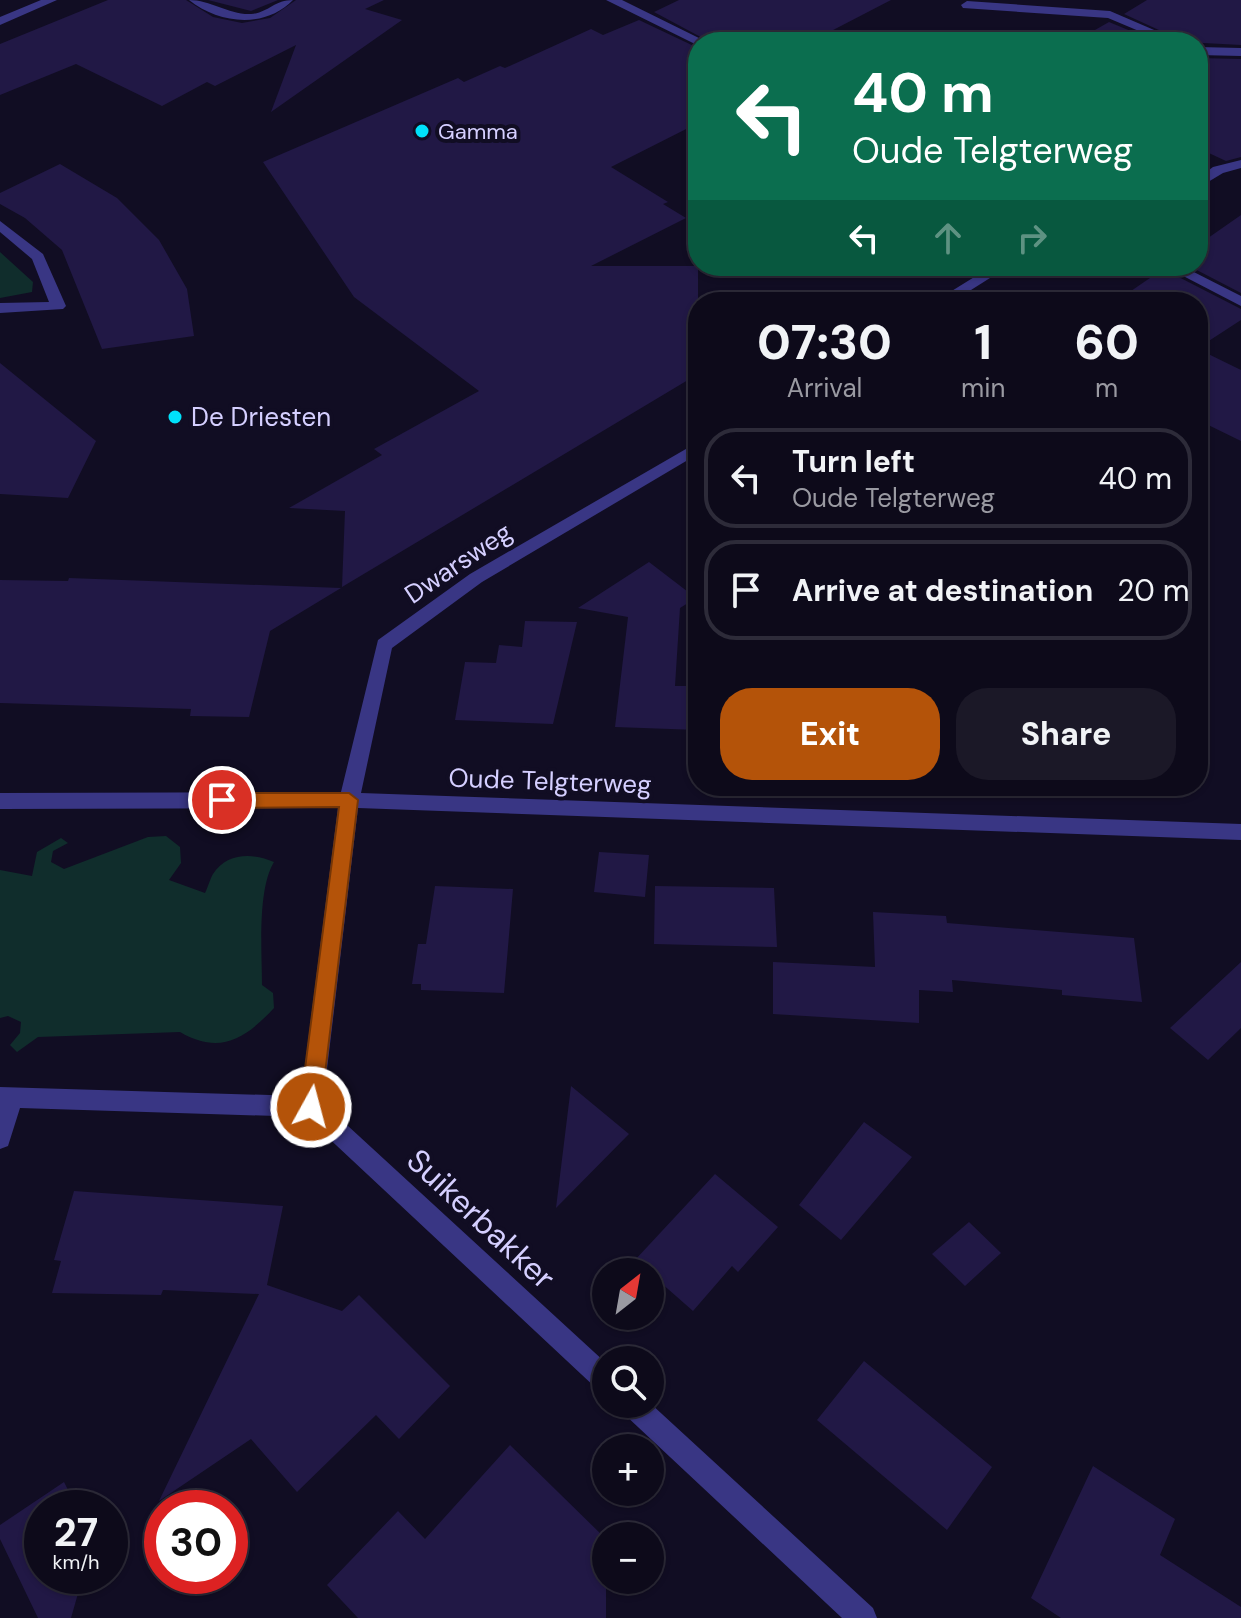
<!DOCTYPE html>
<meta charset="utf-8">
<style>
:root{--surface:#0d0a1a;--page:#1b1827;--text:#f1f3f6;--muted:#9a9aa2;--line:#2d2b39;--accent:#b45309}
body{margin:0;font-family:"DM Sans",sans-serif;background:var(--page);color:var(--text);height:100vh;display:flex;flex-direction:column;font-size:30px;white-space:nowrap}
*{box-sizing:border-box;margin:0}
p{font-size:26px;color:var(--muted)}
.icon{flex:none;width:44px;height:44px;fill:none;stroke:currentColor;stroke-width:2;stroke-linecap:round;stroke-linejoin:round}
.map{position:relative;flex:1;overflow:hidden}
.side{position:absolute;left:688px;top:292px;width:520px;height:504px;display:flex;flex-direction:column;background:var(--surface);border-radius:32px;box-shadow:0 2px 6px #0004,0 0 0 2px var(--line)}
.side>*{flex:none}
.guide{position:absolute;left:688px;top:32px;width:520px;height:244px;border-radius:32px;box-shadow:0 2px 6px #0004,0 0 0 2px var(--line);background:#0b6e4f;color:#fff;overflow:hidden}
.needle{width:52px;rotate:31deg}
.buttons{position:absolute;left:592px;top:1258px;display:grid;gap:16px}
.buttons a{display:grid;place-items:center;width:72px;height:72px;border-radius:50%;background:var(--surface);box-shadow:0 2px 6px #0004,0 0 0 2px var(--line);font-size:40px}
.speed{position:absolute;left:24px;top:1490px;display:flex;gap:16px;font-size:40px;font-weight:700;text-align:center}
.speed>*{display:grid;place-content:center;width:104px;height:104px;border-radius:50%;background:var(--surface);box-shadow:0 2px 6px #0004,0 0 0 2px var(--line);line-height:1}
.speed small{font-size:20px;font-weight:400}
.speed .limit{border:12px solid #d22;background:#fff;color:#111}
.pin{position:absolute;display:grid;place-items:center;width:68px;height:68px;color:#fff;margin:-34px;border:4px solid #fff;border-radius:50%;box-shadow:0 2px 8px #0007}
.me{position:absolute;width:88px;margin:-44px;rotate:7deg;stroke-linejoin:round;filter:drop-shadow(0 0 6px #0008)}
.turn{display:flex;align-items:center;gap:28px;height:168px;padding:0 32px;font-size:36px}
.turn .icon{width:104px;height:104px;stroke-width:2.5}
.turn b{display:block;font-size:56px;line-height:68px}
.lanes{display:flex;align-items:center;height:76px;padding:0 32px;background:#0003;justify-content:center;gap:40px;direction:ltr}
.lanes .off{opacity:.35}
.eta{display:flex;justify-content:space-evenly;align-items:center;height:136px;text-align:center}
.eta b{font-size:48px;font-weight:800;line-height:56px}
.primary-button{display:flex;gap:16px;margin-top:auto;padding:16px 32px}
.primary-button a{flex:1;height:92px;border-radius:32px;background:var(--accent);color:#fff;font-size:32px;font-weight:800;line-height:92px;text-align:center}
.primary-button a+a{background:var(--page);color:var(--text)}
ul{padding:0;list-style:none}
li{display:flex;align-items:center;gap:24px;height:100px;margin:0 16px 12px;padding:0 16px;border:4px solid var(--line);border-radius:32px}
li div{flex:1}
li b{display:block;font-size:30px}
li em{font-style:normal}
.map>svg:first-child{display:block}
</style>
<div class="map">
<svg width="1241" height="1618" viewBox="0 0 1241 1618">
<rect width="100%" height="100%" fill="#110d23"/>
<!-- green -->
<path fill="#102d2c" d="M 0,252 L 33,282 L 32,292 L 0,298 Z
M 166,836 L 180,847 L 181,863 L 169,880 L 205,893 C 208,887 210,879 213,874 C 227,852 254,853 274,862 C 257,890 262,953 262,985 L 273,993 L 274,1008 C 245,1039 220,1055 180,1032 L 38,1037 L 17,1052 L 10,1045 L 20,1033 L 21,1022 L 8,1016 L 0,1018 L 0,870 L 32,876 L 37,852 L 61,838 L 68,843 L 53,851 L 51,862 L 64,869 L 148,837 Z"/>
<!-- building -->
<path fill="#211845" d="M 108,0 L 186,0 L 213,17 L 242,23 L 270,18 L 296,0 L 384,0 L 365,9 L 402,20 L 271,112 L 296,45 L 215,86 L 207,82 L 162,106 L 76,64 L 0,95 L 0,44 Z
M 208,0 L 278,0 L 251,11 Z
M 679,0 L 891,0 L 810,42 L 710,42 L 654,12 Z
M 1147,0 L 1241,0 L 1241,45 L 1185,42 L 1124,14 Z
M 639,20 L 698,48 L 698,123 L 611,167 L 668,202 L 663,204 L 686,218 L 591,266 L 698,266 L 698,374 L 342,587 L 345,511 L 289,508 L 382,455 L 374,449 L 479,391 L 354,297 L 263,162 L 458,78 L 464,82 L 500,66 L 505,68 L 591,29 L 603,35 Z
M 1109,22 L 1157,42 L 1074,42 Z
M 1198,58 L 1241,59 L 1241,157 L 1226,161 L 1198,148 Z
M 60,164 L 117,198 L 159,240 L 187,289 L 194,336 L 102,349 L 62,250 L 25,218 L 0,204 L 0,193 Z
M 1241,215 L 1241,293 L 1189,266 L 1198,266 L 1198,245 Z
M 1163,269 L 1241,309 L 1241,320 L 1198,348 L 1198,302 L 1115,302 Z
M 1198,349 L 1241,370 L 1241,441 L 1198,420 Z
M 0,363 L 96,441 L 68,498 L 0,494 Z
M 649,562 L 696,598 L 680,608 L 675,686 L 698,686 L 698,730 L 615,727 L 628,617 L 578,608 Z
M 69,578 L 341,588 L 270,631 L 249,717 L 190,716 L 191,709 L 0,703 L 0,580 L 68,581 Z
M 525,621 L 577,622 L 553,724 L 455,720 L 465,662 L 496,663 L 499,645 L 522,647 Z
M 599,852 L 649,855 L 645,897 L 594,892 Z
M 435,886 L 513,889 L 504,993 L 421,990 L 421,984 L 412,984 L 418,944 L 426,944 Z
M 655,886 L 774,888 L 777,947 L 654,944 Z
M 873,912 L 946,916 L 947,923 L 1134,938 L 1142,1002 L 1062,995 L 1062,990 L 952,980 L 953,992 L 919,990 L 919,1023 L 773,1014 L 773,962 L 875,967 Z
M 1241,962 L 1241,1028 L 1208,1060 L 1170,1028 Z
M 571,1086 L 629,1134 L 556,1208 Z
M 864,1122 L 912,1157 L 841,1240 L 799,1205 Z
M 715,1174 L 778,1227 L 738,1272 L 732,1266 L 693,1311 L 635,1260 Z
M 74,1191 L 283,1206 L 267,1285 L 342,1311 L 359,1295 L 450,1386 L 399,1439 L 376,1415 L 297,1492 L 251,1439 L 159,1501 L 259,1294 L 163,1290 L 161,1295 L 52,1293 L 61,1261 L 54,1260 Z
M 969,1222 L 1001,1253 L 965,1286 L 932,1254 Z
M 864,1361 L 992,1467 L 947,1530 L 817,1420 Z
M 510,1445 L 606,1539 L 606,1618 L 358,1618 L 327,1585 L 398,1511 L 425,1539 Z
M 1093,1466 L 1175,1519 L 1160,1555 L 1241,1607 L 1241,1618 L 1061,1618 L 1031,1598 Z
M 64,1482 L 77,1508 L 42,1508 L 42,1576 L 83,1576 L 71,1618 L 38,1618 L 0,1539 L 0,1525 Z"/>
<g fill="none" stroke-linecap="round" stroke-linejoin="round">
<!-- minor -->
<path fill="#393684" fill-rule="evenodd" d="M 41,0 L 57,0 L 0,25 L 0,17 Z
M 189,0 C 211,0 229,15 251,14 C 268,13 274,0 293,0 C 265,29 219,24 189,0 Z
M 606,0 L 622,0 L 707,42 L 697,45 Z
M 967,1 L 1110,11 L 1182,42 L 1165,42 L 1108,18 L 963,8 L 961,5 Z
M 1198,47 L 1241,48 L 1241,56 L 1198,55 Z
M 1241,160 L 1241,168 L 1223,173 L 1198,188 L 1198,178 L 1213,167 Z
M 0,221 L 43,254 L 66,306 L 63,309 L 0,313 L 0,303 L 49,302 L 32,259 L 0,232 Z
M 992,266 L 1009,266 L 952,302 L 934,302 Z
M 1164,266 L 1182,266 L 1241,296 L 1241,306 Z
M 698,442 L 698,454 L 482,582 L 392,648 L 361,793 L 1241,824 L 1241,840 L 358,808 L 323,1103 L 606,1363 L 606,1393 L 597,1389 L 306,1117 L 20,1108 L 8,1146 L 0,1149 L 0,1087 L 301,1096 L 338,808 L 0,809 L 0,793 L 341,792 L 378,640 L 470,574 Z
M 650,1403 L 873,1608 L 877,1618 L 842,1618 L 623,1413 L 619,1404 Z"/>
</g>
<!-- route -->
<path fill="#b45309" stroke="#753606" stroke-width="2" d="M 222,793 L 349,793 L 358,800 L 321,1107 L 318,1114 L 311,1117 L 303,1114 L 300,1107 L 339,807 L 222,808 L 213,800 Z"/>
<!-- markers -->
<g fill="#00e1fa" stroke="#110d23" stroke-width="3">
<circle cx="422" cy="131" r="8"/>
<circle cx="175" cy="417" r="8"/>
</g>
<g text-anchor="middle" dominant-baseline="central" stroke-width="8" stroke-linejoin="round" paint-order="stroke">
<!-- far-poi labels -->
<g font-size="22" fill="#d5cfff" stroke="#110d23" text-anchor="start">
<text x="438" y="131">Gamma</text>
</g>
<!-- poi labels -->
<g font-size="26" fill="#d5cfff" stroke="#110d23" text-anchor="start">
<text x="191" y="417">De Driesten</text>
</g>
<!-- street labels -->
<g font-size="26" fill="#d5cfff" stroke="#110d23">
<text transform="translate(458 563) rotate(-34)">Dwarsweg</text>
<text transform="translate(550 781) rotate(2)">Oude Telgterweg</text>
</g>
<!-- near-street labels -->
<g font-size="32" fill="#d5cfff" stroke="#110d23">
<text transform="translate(481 1219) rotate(43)">Suikerbakker</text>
</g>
</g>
</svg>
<div class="buttons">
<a><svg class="needle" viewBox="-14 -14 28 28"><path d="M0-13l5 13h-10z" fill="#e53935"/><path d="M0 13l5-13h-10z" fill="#9a9aa2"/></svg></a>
<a><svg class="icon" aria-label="search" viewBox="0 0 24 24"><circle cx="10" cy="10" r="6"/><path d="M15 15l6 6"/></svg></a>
<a>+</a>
<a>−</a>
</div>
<div class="speed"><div>27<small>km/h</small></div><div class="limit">30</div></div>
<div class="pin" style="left:222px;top:800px;background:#d93025"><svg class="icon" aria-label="arrive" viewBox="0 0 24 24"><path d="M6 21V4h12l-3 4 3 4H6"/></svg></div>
<svg class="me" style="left:311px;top:1107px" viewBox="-20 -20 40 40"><circle r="17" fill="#b45309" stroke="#fff" stroke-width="3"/><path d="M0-11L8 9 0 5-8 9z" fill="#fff"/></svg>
<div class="guide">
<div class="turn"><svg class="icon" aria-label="left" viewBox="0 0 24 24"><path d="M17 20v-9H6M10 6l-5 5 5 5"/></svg><div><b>40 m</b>Oude Telgterweg</div></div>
<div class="lanes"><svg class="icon" aria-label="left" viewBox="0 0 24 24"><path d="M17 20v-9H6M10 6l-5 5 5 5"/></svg><svg class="icon off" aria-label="ahead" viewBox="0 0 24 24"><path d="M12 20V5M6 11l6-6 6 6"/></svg><svg class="icon off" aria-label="right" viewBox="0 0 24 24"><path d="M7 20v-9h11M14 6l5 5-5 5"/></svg></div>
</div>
<section class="side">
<div class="eta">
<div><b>07:30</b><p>Arrival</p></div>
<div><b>1</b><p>min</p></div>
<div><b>60</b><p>m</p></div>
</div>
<ul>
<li><svg class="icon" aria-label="left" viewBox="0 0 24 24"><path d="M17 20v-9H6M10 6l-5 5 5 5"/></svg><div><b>Turn left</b><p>Oude Telgterweg</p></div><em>40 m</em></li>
<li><svg class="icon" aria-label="arrive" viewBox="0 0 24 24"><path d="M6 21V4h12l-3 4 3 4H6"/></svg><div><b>Arrive at destination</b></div><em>20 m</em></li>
</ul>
<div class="primary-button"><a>Exit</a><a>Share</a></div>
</section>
</div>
